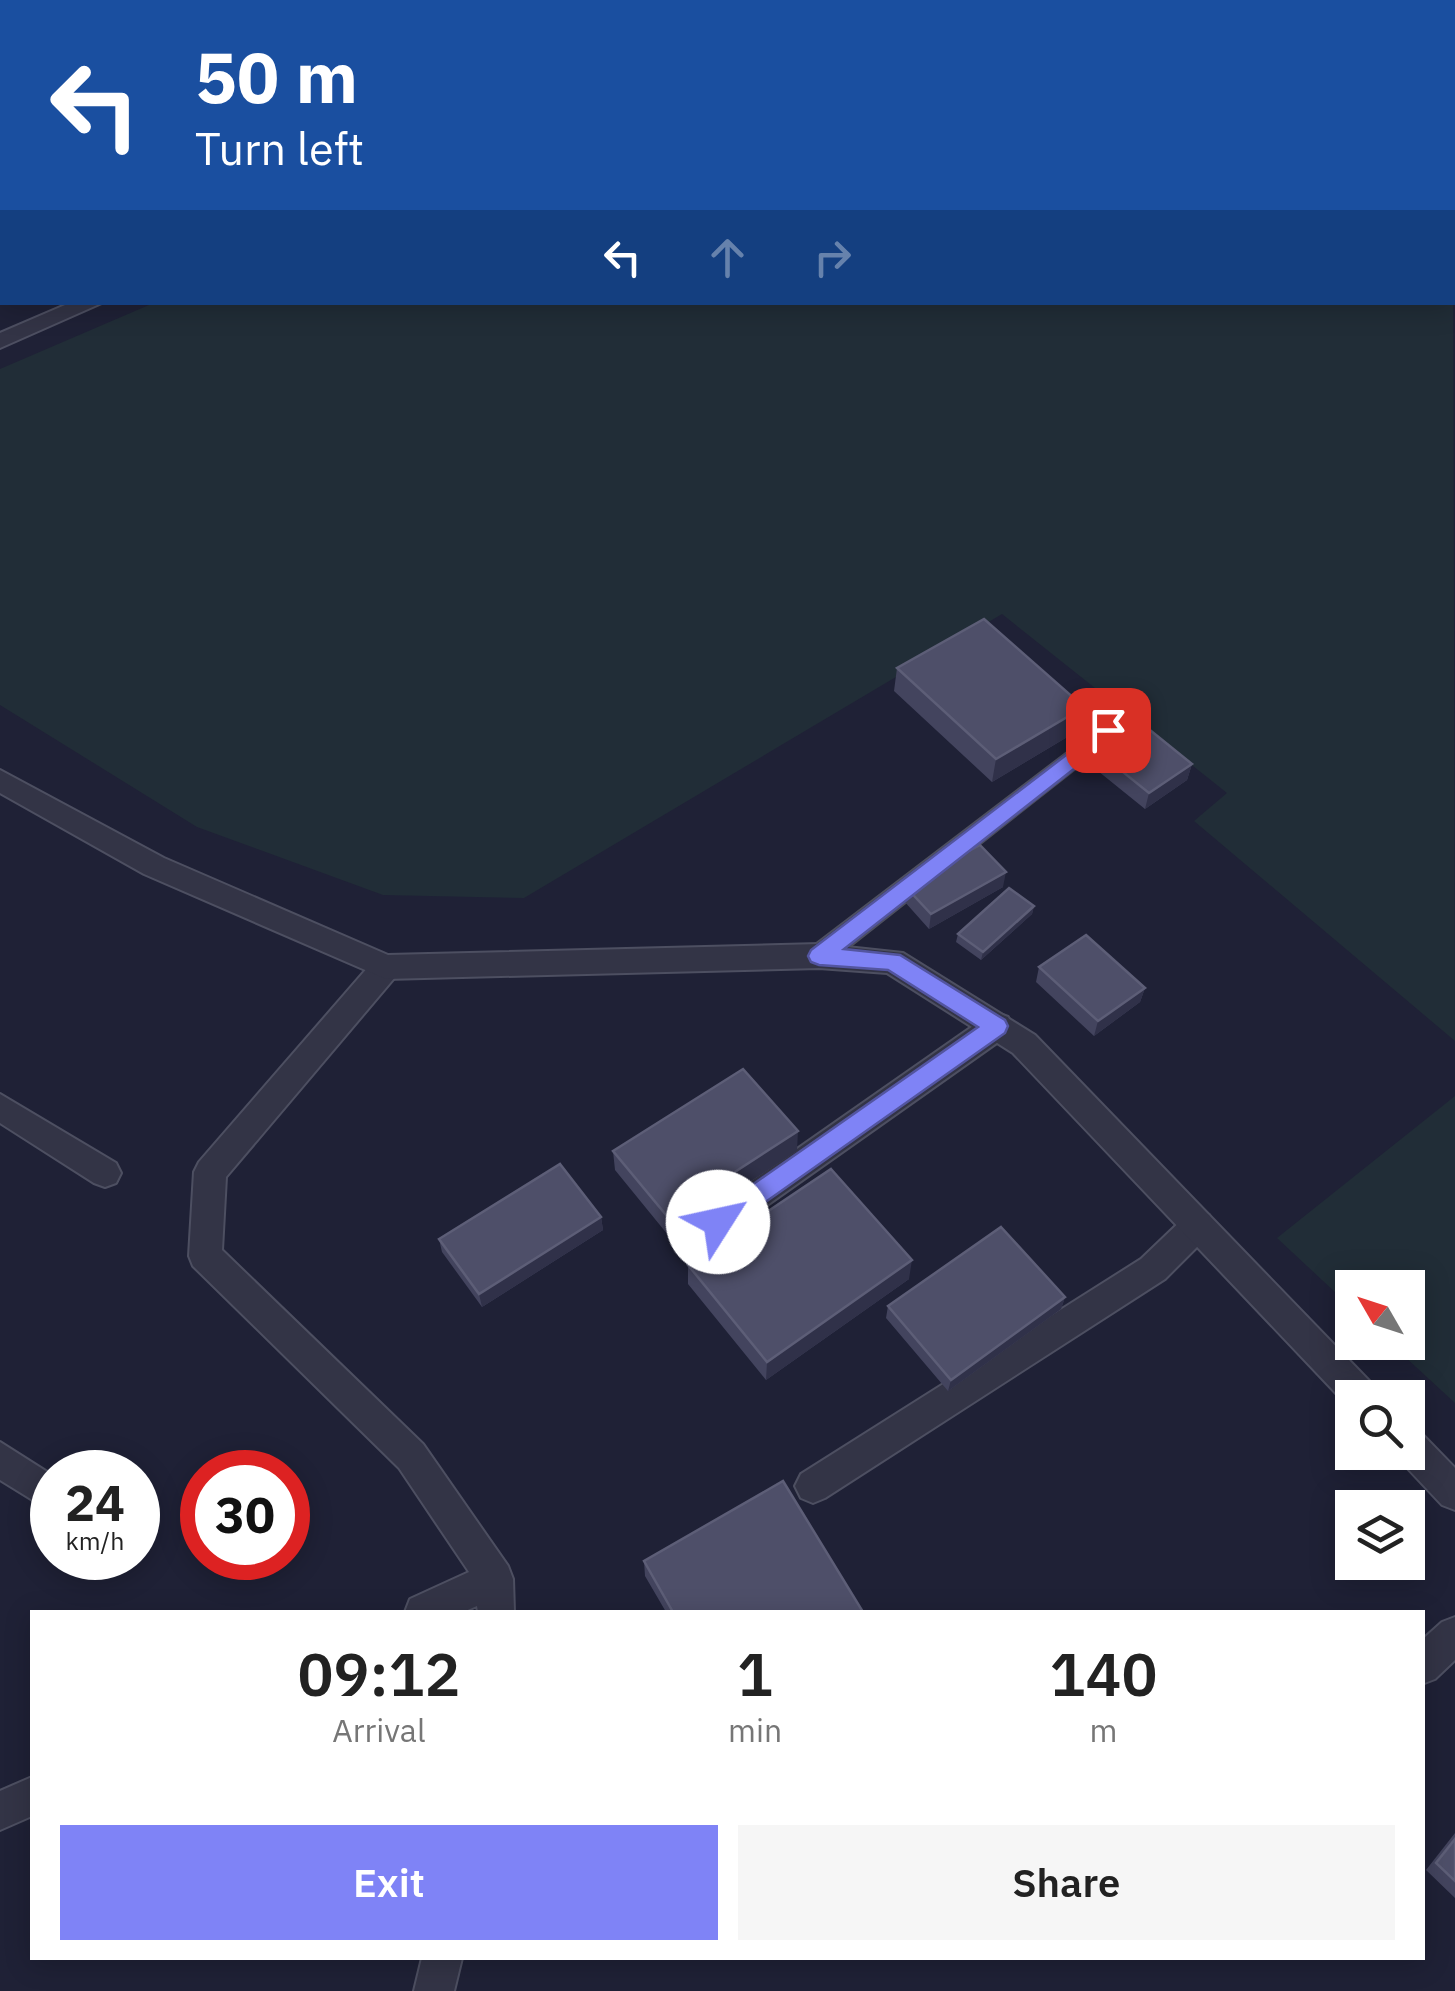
<!DOCTYPE html>
<style>
:root{--surface:#fff;--page:#f6f6f6;--text:#222;--muted:#767676;--accent:#7f83f6}
body{margin:0;font-family:"IBM Plex Sans",sans-serif;background:var(--page);color:var(--text);height:100vh;display:flex;flex-direction:column;font-size:38px;white-space:nowrap}
*{box-sizing:border-box;margin:0}
p{font-size:32px;color:var(--muted)}
.icon{flex:none;width:55px;height:55px;fill:none;stroke:currentColor;stroke-width:2;stroke-linecap:round;stroke-linejoin:round}
.map{position:relative;flex:1;overflow:hidden}
.details{position:absolute;left:30px;top:1610px;width:1395px;height:350px;display:flex;flex-direction:column;background:var(--surface);border-radius:0px;box-shadow:0 5px 25px #0003}
.details>*{flex:none}
.banner{position:absolute;left:0px;top:0px;width:1455px;height:305px;box-shadow:0 5px 25px #0003;background:#1a4fa0;color:#fff;overflow:hidden}
.needle{width:65px;rotate:309deg}
.controls{position:absolute;left:1335px;top:1270px;display:grid;gap:20px}
.controls a{display:grid;place-items:center;width:90px;height:90px;border-radius:0px;background:var(--surface);box-shadow:0 5px 25px #0003;font-size:50px}
.speed{position:absolute;left:30px;top:1450px;display:flex;gap:20px;font-size:50px;font-weight:700;text-align:center}
.speed>*{display:grid;place-content:center;width:130px;height:130px;border-radius:50%;background:var(--surface);box-shadow:0 5px 25px #0003;line-height:1}
.speed small{font-size:25px;font-weight:400}
.speed .limit{border:15px solid #d22;background:#fff;color:#111}
.pin{position:absolute;display:grid;place-items:center;width:85px;height:85px;color:#fff;margin:-42px;border-radius:20px;box-shadow:0 5px 15px #0006}
.me{position:absolute;width:110px;margin:-55px;rotate:55deg;stroke-linejoin:round;filter:drop-shadow(0 0 8px #0008)}
.turn{display:flex;align-items:center;gap:35px;height:210px;padding:0 30px;font-size:45px}
.turn .icon{width:130px;height:130px;stroke-width:2.5}
.turn b{display:block;font-size:70px;line-height:85px}
.lanes{display:flex;align-items:center;height:95px;padding:0 30px;background:#0003;justify-content:center;gap:50px;direction:ltr}
.lanes .off{opacity:.35}
.eta{display:flex;justify-content:space-evenly;align-items:center;height:170px;text-align:center}
.eta b{font-size:60px;font-weight:600;line-height:70px}
.action{display:flex;gap:20px;margin-top:auto;padding:20px 30px}
.action a{flex:1;height:115px;border-radius:0px;background:var(--accent);color:#fff;font-size:40px;font-weight:600;line-height:115px;text-align:center}
.action a+a{background:var(--page);color:var(--text)}
.map>svg:first-child{display:block}
</style>
<div class="map">
<svg width="1455" height="1991" viewBox="0 0 1455 1991">
<rect width="100%" height="100%" fill="#1f2136"/>
<!-- green -->
<path fill="#212d37" d="M 1453,212 L 1455,1041 L 1194,821 L 1227,793 L 1002,614 L 524,898 L 383,895 L 197,827 L 0,705 L 0,369 L 156,302 L 1452,302 Z
M 1455,1096 L 1455,1403 L 1390,1343 L 1408,1342 L 1408,1288 L 1352,1288 L 1352,1308 L 1277,1238 Z"/>
<g fill="none" stroke-linecap="round" stroke-linejoin="round">
<!-- service casing -->
<g stroke="#4d4f61" stroke-width="4">
<path id="service" d="M 1108,722 L 1116,724 L 1119,730 L 1116,736 L 828,963 L 810,963 L 807,956 L 810,949 Z"/>
</g>
<!-- minor casing -->
<g stroke="#4d4f61" stroke-width="4">
<path id="minor" d="M 72,302 L 104,302 L 0,348 L 0,333 Z
M 386,955 L 396,958 L 401,967 L 396,976 L 226,1177 L 222,1250 L 423,1444 L 508,1566 L 513,1579 L 514,1612 L 478,1612 L 477,1606 L 463,1612 L 405,1612 L 410,1599 L 469,1572 L 399,1468 L 193,1266 L 189,1256 L 194,1172 L 199,1162 L 376,958 Z
M 997,1013 L 1008,1017 L 1012,1026 L 1008,1035 L 729,1232 L 718,1236 L 707,1232 L 702,1222 L 707,1212 L 986,1017 Z
M 0,1094 L 116,1163 L 121,1173 L 116,1183 L 105,1187 L 94,1183 L 0,1123 Z
M 1198,1211 L 1209,1215 L 1214,1225 L 1209,1235 L 1165,1279 L 825,1498 L 813,1503 L 801,1498 L 795,1486 L 801,1474 L 1141,1259 L 1187,1215 Z
M 0,1442 L 52,1475 L 52,1512 L 0,1480 Z
M 1455,1617 L 1455,1660 L 1435,1679 L 1422,1684 L 1422,1640 L 1442,1622 Z
M 32,1777 L 32,1816 L 0,1830 L 0,1791 Z
M 422,1958 L 462,1958 L 454,1991 L 414,1991 Z"/>
</g>
<!-- tertiary casing -->
<g stroke="#4d4f61" stroke-width="4">
<path id="tertiary" d="M 0,770 L 164,858 L 388,955 L 819,944 L 903,953 L 1035,1035 L 1375,1387 L 1380,1398 L 1352,1398 L 1351,1409 L 1013,1053 L 887,973 L 819,968 L 386,979 L 144,874 L 0,793 Z
M 1408,1427 L 1420,1432 L 1455,1468 L 1455,1510 L 1442,1505 L 1396,1456 L 1394,1452 L 1408,1452 Z"/>
</g>
<!-- service -->
<use href="#service" fill="#333446" fill-rule="evenodd"/>
<!-- minor -->
<use href="#minor" fill="#333446" fill-rule="evenodd"/>
<!-- tertiary -->
<use href="#tertiary" fill="#333446" fill-rule="evenodd"/>
</g>
<!-- wall -->
<path fill="#43445e" d="M 1433,0 L 1455,0 L 1455,4 L 1452,6 L 1452,2 L 1439,2 Z
M 897,668 L 1084,707 L 1079,730 L 992,782 L 894,691 Z
M 1097,751 L 1192,764 L 1187,780 L 1145,809 L 1093,767 Z
M 905,886 L 1003,887 L 929,929 L 904,901 Z
M 1034,906 L 1032,914 L 981,960 L 956,942 L 958,934 Z
M 1039,967 L 1145,988 L 1140,1002 L 1094,1036 L 1036,982 Z
M 613,1151 L 797,1151 L 668,1235 L 615,1170 Z
M 601,1217 L 603,1230 L 482,1307 L 442,1252 L 439,1239 Z
M 688,1265 L 909,1279 L 766,1380 L 688,1284 Z
M 1065,1297 L 1061,1309 L 948,1391 L 886,1318 L 888,1306 Z
M 644,1561 L 863,1612 L 666,1612 L 645,1576 Z
M 1455,1833 L 1455,1898 L 1426,1870 Z"/>
<!-- shaded-wall -->
<path fill="#303149" d="M 1084,707 L 1079,730 L 992,782 L 996,759 Z
M 1192,764 L 1187,780 L 1145,809 L 1149,793 Z
M 1006,872 L 1003,887 L 929,929 L 931,914 Z
M 1034,906 L 1032,914 L 981,960 L 983,952 Z
M 1145,988 L 1140,1002 L 1094,1036 L 1098,1021 Z
M 798,1131 L 797,1151 L 668,1235 L 667,1216 Z
M 601,1217 L 603,1230 L 482,1307 L 479,1294 Z
M 912,1260 L 909,1279 L 766,1380 L 767,1362 Z
M 1065,1297 L 1061,1309 L 948,1391 L 951,1380 Z"/>
<!-- building -->
<path fill="#4e4f69" stroke="#5d5e77" stroke-width="2.5" d="M 984,619 L 1084,707 L 996,759 L 897,668 Z
M 1140,722 L 1192,764 L 1149,793 L 1097,751 Z
M 980,845 L 1006,872 L 931,914 L 905,886 Z
M 1009,888 L 1034,906 L 983,952 L 958,934 Z
M 1086,935 L 1145,988 L 1098,1021 L 1039,967 Z
M 743,1069 L 798,1131 L 667,1216 L 613,1151 Z
M 560,1164 L 601,1217 L 479,1294 L 439,1239 Z
M 831,1169 L 912,1260 L 767,1362 L 688,1265 Z
M 1001,1227 L 1065,1297 L 951,1380 L 888,1306 Z
M 783,1481 L 863,1612 L 673,1612 L 644,1561 Z
M 1455,1839 L 1455,1881 L 1436,1863 Z"/>
<!-- route -->
<path fill="#7f83f6" stroke="#5355a0" stroke-width="2.5" d="M 1108,723 L 1116,725 L 1119,730 L 1116,736 L 844,949 L 900,955 L 1005,1020 L 1008,1026 L 1005,1033 L 726,1230 L 718,1233 L 709,1230 L 705,1222 L 709,1215 L 978,1027 L 888,970 L 819,965 L 811,962 L 808,956 L 811,950 Z"/>
</svg>
<div class="controls">
<a><svg class="needle" viewBox="-14 -14 28 28"><path d="M0-13l5 13h-10z" fill="#e53935"/><path d="M0 13l5-13h-10z" fill="#767676"/></svg></a>
<a><svg class="icon" aria-label="search" viewBox="0 0 24 24"><circle cx="10" cy="10" r="6"/><path d="M15 15l6 6"/></svg></a>
<a><svg class="icon" aria-label="layers" viewBox="0 0 24 24"><path d="M12 4l9 5-9 5-9-5zM3 14l9 5 9-5"/></svg></a>
</div>
<div class="speed"><div>24<small>km/h</small></div><div class="limit">30</div></div>
<div class="pin" style="left:1108px;top:730px;background:#d93025"><svg class="icon" aria-label="arrive" viewBox="0 0 24 24"><path d="M6 21V4h12l-3 4 3 4H6"/></svg></div>
<svg class="me" style="left:718px;top:1222px" viewBox="-20 -20 40 40"><circle r="19" fill="#fff"/><path d="M0-13L10 11 0 6-10 11z" fill="#7f83f6"/></svg>
<div class="banner">
<div class="turn"><svg class="icon" aria-label="left" viewBox="0 0 24 24"><path d="M17 20v-9H6M10 6l-5 5 5 5"/></svg><div><b>50 m</b>Turn left</div></div>
<div class="lanes"><svg class="icon" aria-label="left" viewBox="0 0 24 24"><path d="M17 20v-9H6M10 6l-5 5 5 5"/></svg><svg class="icon off" aria-label="ahead" viewBox="0 0 24 24"><path d="M12 20V5M6 11l6-6 6 6"/></svg><svg class="icon off" aria-label="right" viewBox="0 0 24 24"><path d="M7 20v-9h11M14 6l5 5-5 5"/></svg></div>
</div>
<section class="details">
<div class="eta">
<div><b>09:12</b><p>Arrival</p></div>
<div><b>1</b><p>min</p></div>
<div><b>140</b><p>m</p></div>
</div>
<div class="action"><a>Exit</a><a>Share</a></div>
</section>
</div>
